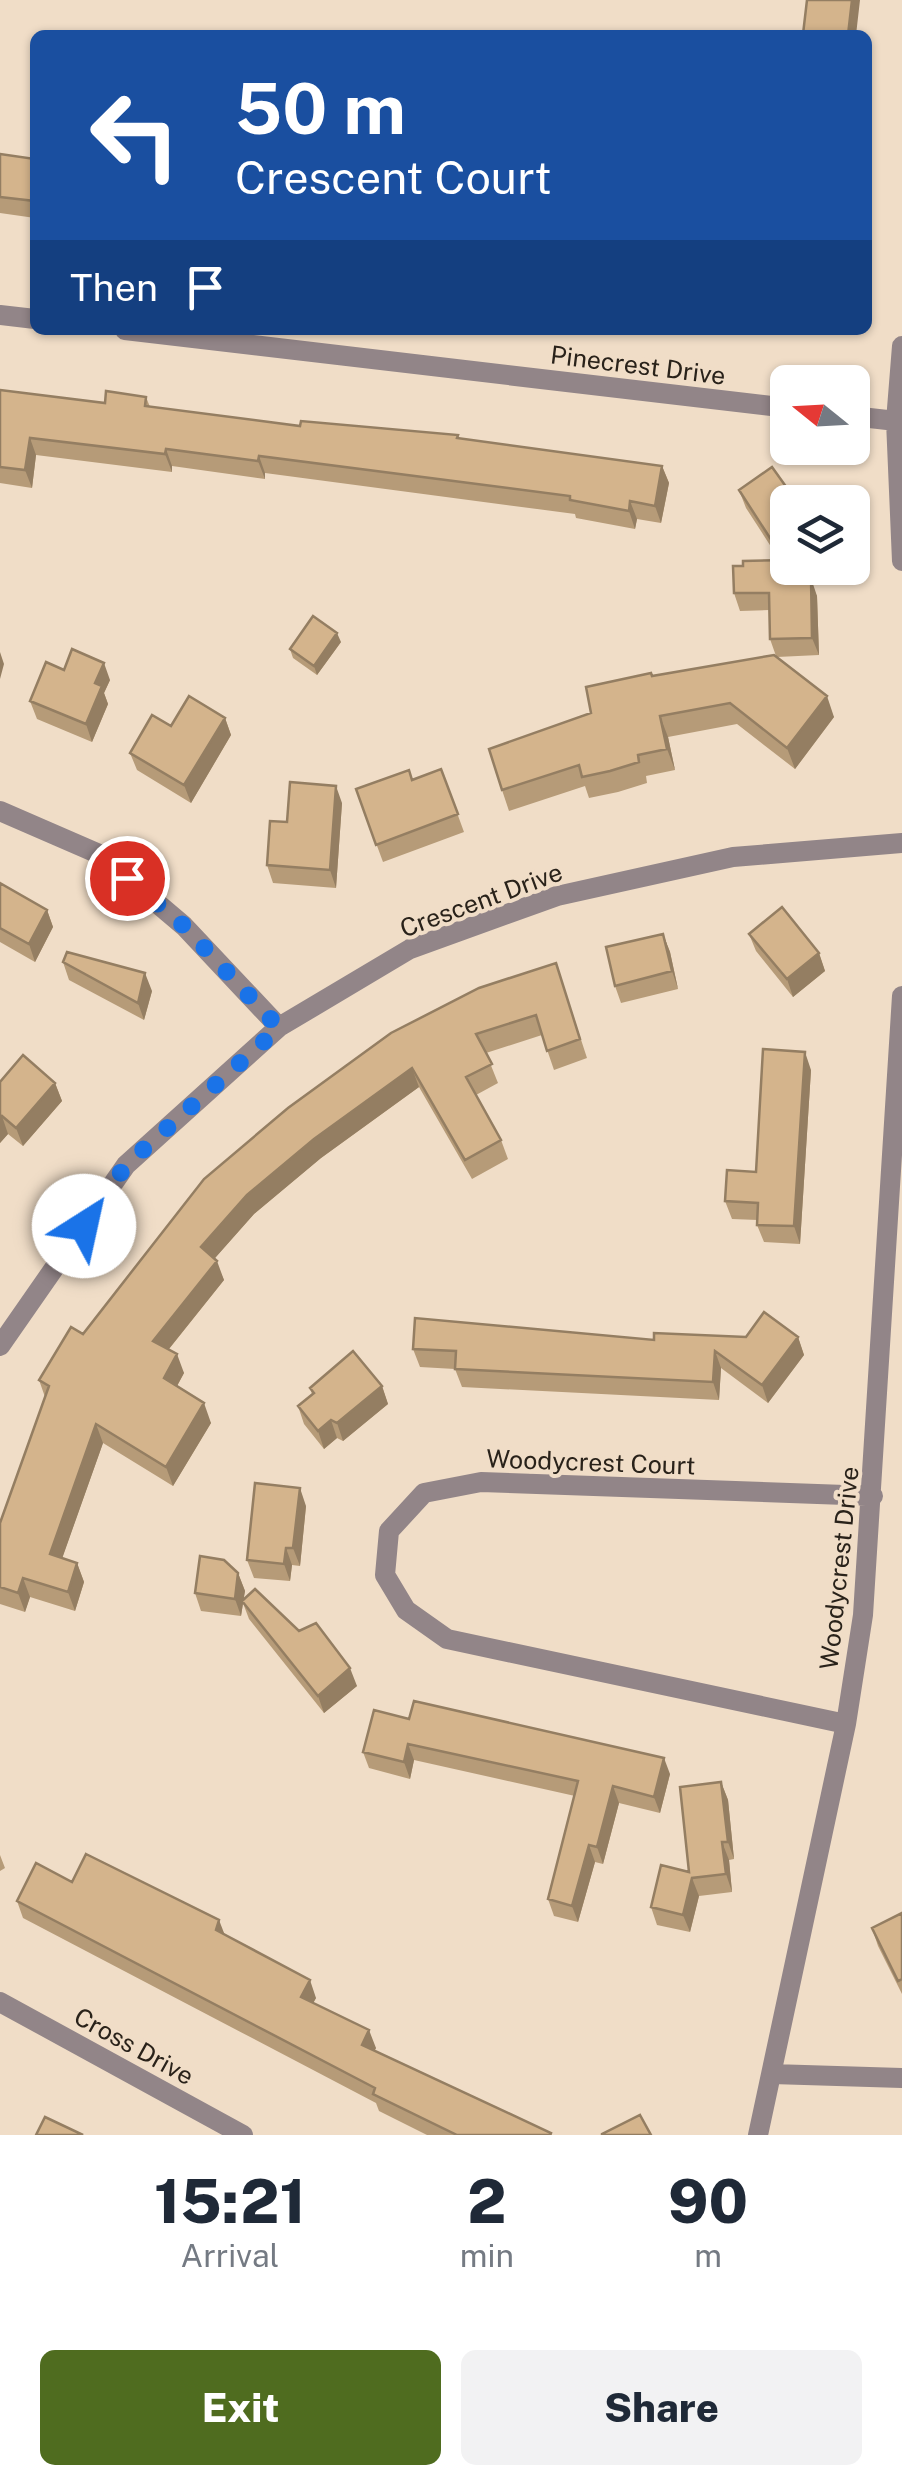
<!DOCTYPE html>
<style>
:root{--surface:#fff;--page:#f2f2f3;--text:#1f2937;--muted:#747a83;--accent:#4f6c1f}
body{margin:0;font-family:"Public Sans",sans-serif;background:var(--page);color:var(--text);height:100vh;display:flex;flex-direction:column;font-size:38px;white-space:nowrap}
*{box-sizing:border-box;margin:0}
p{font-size:32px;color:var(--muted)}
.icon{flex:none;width:55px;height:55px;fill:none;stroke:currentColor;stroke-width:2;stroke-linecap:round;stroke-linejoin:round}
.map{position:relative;height:2135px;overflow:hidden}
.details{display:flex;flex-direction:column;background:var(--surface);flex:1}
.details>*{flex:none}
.hud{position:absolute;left:30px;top:30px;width:842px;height:305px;border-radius:15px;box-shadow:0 2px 8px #0004;background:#1a4fa0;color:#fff;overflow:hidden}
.needle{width:65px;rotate:288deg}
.buttons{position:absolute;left:770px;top:365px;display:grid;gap:20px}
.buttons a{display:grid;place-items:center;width:100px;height:100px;border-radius:15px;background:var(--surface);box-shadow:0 2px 8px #0004;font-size:50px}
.pin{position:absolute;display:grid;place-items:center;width:85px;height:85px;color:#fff;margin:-42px;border:5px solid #fff;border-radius:50%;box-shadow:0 2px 10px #0007}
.me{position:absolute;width:110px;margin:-55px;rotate:35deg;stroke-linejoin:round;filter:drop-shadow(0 0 8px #0008)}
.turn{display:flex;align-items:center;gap:35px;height:210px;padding:0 40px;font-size:45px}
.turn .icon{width:130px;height:130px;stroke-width:2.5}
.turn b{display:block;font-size:70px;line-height:85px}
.then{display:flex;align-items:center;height:95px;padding:0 40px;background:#0003;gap:20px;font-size:38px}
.eta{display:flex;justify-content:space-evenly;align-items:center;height:170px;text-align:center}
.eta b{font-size:60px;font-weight:800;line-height:70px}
.action{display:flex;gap:20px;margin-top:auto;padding:20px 40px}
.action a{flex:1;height:115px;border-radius:15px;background:var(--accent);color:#fff;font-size:40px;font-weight:800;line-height:115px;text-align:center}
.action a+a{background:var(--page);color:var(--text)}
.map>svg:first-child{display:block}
</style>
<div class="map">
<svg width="902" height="2135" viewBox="0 0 902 2135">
<rect width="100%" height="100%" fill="#f0ddc7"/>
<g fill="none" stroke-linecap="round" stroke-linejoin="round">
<!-- street -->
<path stroke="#928588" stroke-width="20" d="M 0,315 L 35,319
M 125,330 L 788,408
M 902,346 L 896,421 L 902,561
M 852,416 L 896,421
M 0,811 L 99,854 L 184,926 L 279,1027
M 0,1346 L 126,1165 L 279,1027 L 410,949 L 557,896 L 733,857 L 902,843
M 846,1724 L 447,1639 L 406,1610 L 385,1575 L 389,1531 L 424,1493 L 481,1482 L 873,1496
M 0,2002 L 243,2135
M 772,2074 L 902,2078
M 758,2135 L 846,1724 L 863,1615 L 902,996"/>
</g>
<!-- wall -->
<path fill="#b69b78" d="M 0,154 L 35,159 L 35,218 L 0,213 Z
M 0,390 L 105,403 L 146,397 L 150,407 L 300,426 L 458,435 L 459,439 L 662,466 L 669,483 L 661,523 L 637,519 L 635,529 L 576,518 L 575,514 L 265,473 L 265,479 L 172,466 L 172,472 L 36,455 L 32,488 L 0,483 Z
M 772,467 L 777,556 L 746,508 L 739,490 Z
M 788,568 L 802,568 L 806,578 L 817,596 L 819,655 L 777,657 L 834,717 L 795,769 L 737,724 L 668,737 L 675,770 L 646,776 L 647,783 L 618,792 L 589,798 L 585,786 L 509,811 L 502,790 L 591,713 L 652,676 L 776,656 L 770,639 L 769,610 L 740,611 L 734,593 Z
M 341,642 L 317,675 L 293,658 L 290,649 Z
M 64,670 L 110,680 L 104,693 L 108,704 L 92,742 L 37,719 L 30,701 Z
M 225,718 L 231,735 L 191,803 L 137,770 L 130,753 L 171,726 Z
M 441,769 L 464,832 L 383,862 L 356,789 L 412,780 Z
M 342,803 L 336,888 L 273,883 L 267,865 L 287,822 Z
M 0,883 L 47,910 L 53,927 L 35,962 L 0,942 Z
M 663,934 L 670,952 L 678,989 L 621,1003 L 615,986 Z
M 749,934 L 819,953 L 825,971 L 793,997 L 756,951 Z
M 63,962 L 152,991 L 144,1020 L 69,980 Z
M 556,963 L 587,1058 L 554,1070 L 542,1035 L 486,1053 L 498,1083 L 476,1095 L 501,1140 L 508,1159 L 472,1179 L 419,1087 L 321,1158 L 254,1214 L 214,1259 L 224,1280 L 169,1349 L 184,1373 L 177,1386 L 211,1423 L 173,1486 L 103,1443 L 62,1558 L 77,1563 L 84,1582 L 75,1611 L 30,1597 L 25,1612 L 0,1604 L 0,1523 L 45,1397 L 39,1380 L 83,1334 L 204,1179 Z
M 811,1070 L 800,1244 L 764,1242 L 757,1225 L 758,1220 L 732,1219 L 725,1201 L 756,1172 Z
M 0,1082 L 55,1083 L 62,1101 L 23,1146 L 8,1134 L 0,1143 Z
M 746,1337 L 798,1337 L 804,1355 L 768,1403 L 721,1368 L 719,1400 L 462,1387 L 455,1369 L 420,1367 L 413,1349 Z
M 382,1386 L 388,1404 L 343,1441 L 337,1438 L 324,1449 L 304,1424 L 298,1406 L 312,1394 L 310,1388 Z
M 306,1506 L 300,1566 L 292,1565 L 290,1581 L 254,1578 L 247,1560 Z
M 238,1573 L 245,1591 L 243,1600 L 357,1686 L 324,1713 L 249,1619 L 243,1603 L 241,1616 L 201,1611 L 195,1593 Z
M 409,1719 L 670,1774 L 660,1813 L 619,1803 L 603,1864 L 595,1862 L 578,1922 L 554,1916 L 548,1899 L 575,1796 L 414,1760 L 410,1779 L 369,1768 L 363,1752 Z
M 721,1782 L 728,1800 L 734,1859 L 729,1860 L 732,1892 L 699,1896 L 690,1932 L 657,1925 L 651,1907 L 689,1872 Z
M 0,1855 L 5,1868 L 0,1871 Z
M 72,1882 L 224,1934 L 316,1998 L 313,2003 L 376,2048 L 374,2051 L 551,2133 L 552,2135 L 427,2135 L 379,2111 L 376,2103 L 23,1918 L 17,1901 Z
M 902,1913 L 902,1994 L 878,1946 L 872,1928 Z"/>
<!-- shaded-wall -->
<path fill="#947e62" d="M 852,0 L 860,0 L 856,35 L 848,35 Z
M 30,438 L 36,455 L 32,488 L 25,470 Z
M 166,449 L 172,466 L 172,472 L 165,454 Z
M 259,456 L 265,473 L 265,479 L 258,461 Z
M 662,466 L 669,483 L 661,523 L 655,506 Z
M 630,501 L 637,519 L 635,529 L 629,511 Z
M 788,526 L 788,548 L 777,556 L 770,538 Z
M 800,568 L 802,568 L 806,578 L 806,596 L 800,578 Z
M 811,578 L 817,596 L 819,655 L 812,638 Z
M 337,633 L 341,642 L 317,675 L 314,666 Z
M 0,652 L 4,664 L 0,679 Z
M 104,663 L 110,680 L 104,693 L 108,704 L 92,742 L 86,724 L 95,683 Z
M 827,696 L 834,717 L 795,769 L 787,748 Z
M 660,716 L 668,737 L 675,770 L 667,749 Z
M 225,718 L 231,735 L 191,803 L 184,785 Z
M 336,786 L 342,803 L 336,888 L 330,870 Z
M 47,910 L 53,927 L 35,962 L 29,944 Z
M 663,934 L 670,952 L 678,989 L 672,971 Z
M 819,953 L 825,971 L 793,997 L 787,979 Z
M 145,973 L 152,991 L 144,1020 L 138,1003 Z
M 805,1052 L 811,1070 L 800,1244 L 794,1226 Z
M 412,1068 L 419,1087 L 321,1158 L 254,1214 L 208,1266 L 201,1247 L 247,1195 L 314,1139 Z
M 55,1083 L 62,1101 L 23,1146 L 16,1128 Z
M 2,1116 L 8,1134 L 0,1143 L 0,1118 Z
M 217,1261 L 224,1280 L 160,1360 L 153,1341 Z
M 798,1337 L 804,1355 L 768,1403 L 762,1385 Z
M 715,1351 L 721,1368 L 719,1400 L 713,1382 Z
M 177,1354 L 184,1373 L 171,1397 L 164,1378 Z
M 382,1386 L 388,1404 L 343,1441 L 337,1423 Z
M 204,1403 L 211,1423 L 173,1486 L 166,1467 Z
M 331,1420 L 337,1438 L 324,1449 L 318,1431 Z
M 96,1424 L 103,1443 L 57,1573 L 50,1554 Z
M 300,1488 L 306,1506 L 300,1566 L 293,1548 Z
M 286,1548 L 292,1565 L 290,1581 L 284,1564 Z
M 77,1563 L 84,1582 L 75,1611 L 68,1592 Z
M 238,1573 L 245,1591 L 241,1616 L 235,1599 Z
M 23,1578 L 30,1597 L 25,1612 L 18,1593 Z
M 350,1668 L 357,1686 L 324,1713 L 318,1696 Z
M 408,1744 L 414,1760 L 410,1779 L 404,1762 Z
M 664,1758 L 670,1774 L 660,1813 L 654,1797 Z
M 721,1782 L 728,1800 L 734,1859 L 728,1842 Z
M 613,1786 L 619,1803 L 603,1864 L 597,1847 Z
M 722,1842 L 729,1860 L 732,1892 L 726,1874 Z
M 589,1845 L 595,1862 L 578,1922 L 572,1906 Z
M 692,1878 L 699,1896 L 690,1932 L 683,1915 Z
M 219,1920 L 226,1938 L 216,1930 Z
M 310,1980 L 316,1998 L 307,2014 L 301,1997 Z
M 369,2030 L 376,2048 L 368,2063 L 362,2045 Z"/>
<!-- building -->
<path fill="#d4b48c" stroke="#947e62" stroke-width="2.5" d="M 807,0 L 852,0 L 848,35 L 803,34 Z
M 0,154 L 35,159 L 35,201 L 0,197 Z
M 0,390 L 105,403 L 106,391 L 146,397 L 145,406 L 300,426 L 301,421 L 458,435 L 457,438 L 662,466 L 655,506 L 630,501 L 629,511 L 570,500 L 570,496 L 259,456 L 258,461 L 166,449 L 165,454 L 30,438 L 25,470 L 0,467 Z
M 772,467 L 797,502 L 788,502 L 788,526 L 770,538 L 739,490 Z
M 788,560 L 788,568 L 800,568 L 800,578 L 811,578 L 812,638 L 770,639 L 769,593 L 734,593 L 733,566 L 743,566 L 743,561 Z
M 313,616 L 337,633 L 314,666 L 290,649 Z
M 72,649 L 104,663 L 95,683 L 102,686 L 86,724 L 30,701 L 46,662 L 64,670 Z
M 774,655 L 827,696 L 787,748 L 730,703 L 660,716 L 667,749 L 638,755 L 639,762 L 610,771 L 582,777 L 579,765 L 502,790 L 489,749 L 591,713 L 586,687 L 651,673 L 652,676 Z
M 189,696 L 225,718 L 184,785 L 130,753 L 152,715 L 171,726 Z
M 441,769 L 458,814 L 376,845 L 356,789 L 409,770 L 412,780 Z
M 290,782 L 336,786 L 330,870 L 267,865 L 270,821 L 287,822 Z
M 0,883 L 47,910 L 29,944 L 0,928 Z
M 782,907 L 819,953 L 787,979 L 749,934 Z
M 663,934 L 672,971 L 615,986 L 606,947 Z
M 67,952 L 145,973 L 138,1003 L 63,962 Z
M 556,963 L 580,1039 L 547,1051 L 536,1015 L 476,1034 L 492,1064 L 466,1077 L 501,1140 L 465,1160 L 412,1068 L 314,1139 L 247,1195 L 201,1247 L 217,1261 L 153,1341 L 177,1354 L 164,1378 L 204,1403 L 166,1467 L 96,1424 L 50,1554 L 77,1563 L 68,1592 L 23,1578 L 18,1593 L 0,1587 L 0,1523 L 49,1386 L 39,1380 L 71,1327 L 83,1334 L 204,1179 L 288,1108 L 391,1033 L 479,988 Z
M 763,1049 L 805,1052 L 794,1226 L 757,1225 L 758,1203 L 725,1201 L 727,1170 L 756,1172 Z
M 23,1055 L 55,1083 L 16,1128 L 2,1116 L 0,1118 L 0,1082 Z
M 764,1312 L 798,1337 L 762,1385 L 715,1351 L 713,1382 L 455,1369 L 456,1351 L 413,1349 L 415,1318 L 654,1340 L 654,1333 L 746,1337 Z
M 353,1351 L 382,1386 L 337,1423 L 331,1420 L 318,1431 L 298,1406 L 314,1393 L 310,1388 Z
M 255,1483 L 300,1488 L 293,1548 L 286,1548 L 284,1564 L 247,1560 Z
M 200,1556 L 224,1560 L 238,1573 L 235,1599 L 195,1593 Z
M 255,1589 L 299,1631 L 316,1623 L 350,1668 L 318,1696 L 242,1601 Z
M 414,1701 L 664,1758 L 654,1797 L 613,1786 L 597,1847 L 589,1845 L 572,1906 L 548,1899 L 578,1781 L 408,1744 L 404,1762 L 363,1752 L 374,1710 L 409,1719 Z
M 721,1782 L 728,1842 L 722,1842 L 726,1874 L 692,1878 L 683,1915 L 651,1907 L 661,1865 L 689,1872 L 680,1787 Z
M 86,1854 L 219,1920 L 216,1930 L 310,1980 L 301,1997 L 369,2030 L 362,2045 L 551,2133 L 550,2135 L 457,2135 L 373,2094 L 375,2088 L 17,1901 L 36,1863 L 72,1882 Z
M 902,1913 L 902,1979 L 898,1981 L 872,1928 Z
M 640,2115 L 651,2135 L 602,2135 L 602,2134 Z
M 45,2117 L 83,2135 L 36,2135 Z"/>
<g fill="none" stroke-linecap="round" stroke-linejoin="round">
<!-- route -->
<path stroke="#1a73e8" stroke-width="18" stroke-dasharray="0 32.4" d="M 84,1226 L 126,1165 L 279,1028 L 184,926 L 127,878"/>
</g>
<g text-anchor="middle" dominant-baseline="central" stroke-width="8" stroke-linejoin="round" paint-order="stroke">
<!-- street labels -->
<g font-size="25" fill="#29221a" stroke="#f0ddc7">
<text transform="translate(638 365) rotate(7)">Pinecrest Drive</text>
<text transform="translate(481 900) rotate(-20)">Crescent Drive</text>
<text transform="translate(591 1462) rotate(2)">Woodycrest Court</text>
<text transform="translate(839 1568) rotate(-84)">Woodycrest Drive</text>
<text transform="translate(134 2046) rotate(29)">Cross Drive</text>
</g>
</g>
</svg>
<div class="buttons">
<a><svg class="needle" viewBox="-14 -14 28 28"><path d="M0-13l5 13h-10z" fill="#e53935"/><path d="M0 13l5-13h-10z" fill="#747a83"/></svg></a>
<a><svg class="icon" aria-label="layers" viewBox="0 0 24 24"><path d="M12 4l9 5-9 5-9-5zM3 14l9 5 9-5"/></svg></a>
</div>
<div class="pin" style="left:127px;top:878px;background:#d93025"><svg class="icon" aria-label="arrive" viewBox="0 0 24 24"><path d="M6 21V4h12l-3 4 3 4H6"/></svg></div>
<svg class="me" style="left:84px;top:1226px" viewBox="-20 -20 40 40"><circle r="19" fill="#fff"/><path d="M0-13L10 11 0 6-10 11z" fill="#1a73e8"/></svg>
<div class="hud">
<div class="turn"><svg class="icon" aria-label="left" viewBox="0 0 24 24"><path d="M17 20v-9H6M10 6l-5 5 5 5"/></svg><div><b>50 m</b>Crescent Court</div></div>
<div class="then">Then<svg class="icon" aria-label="arrive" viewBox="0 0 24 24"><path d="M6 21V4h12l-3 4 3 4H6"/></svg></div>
</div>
</div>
<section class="details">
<div class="eta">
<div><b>15:21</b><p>Arrival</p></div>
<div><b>2</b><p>min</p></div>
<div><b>90</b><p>m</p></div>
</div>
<div class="action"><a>Exit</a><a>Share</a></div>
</section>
